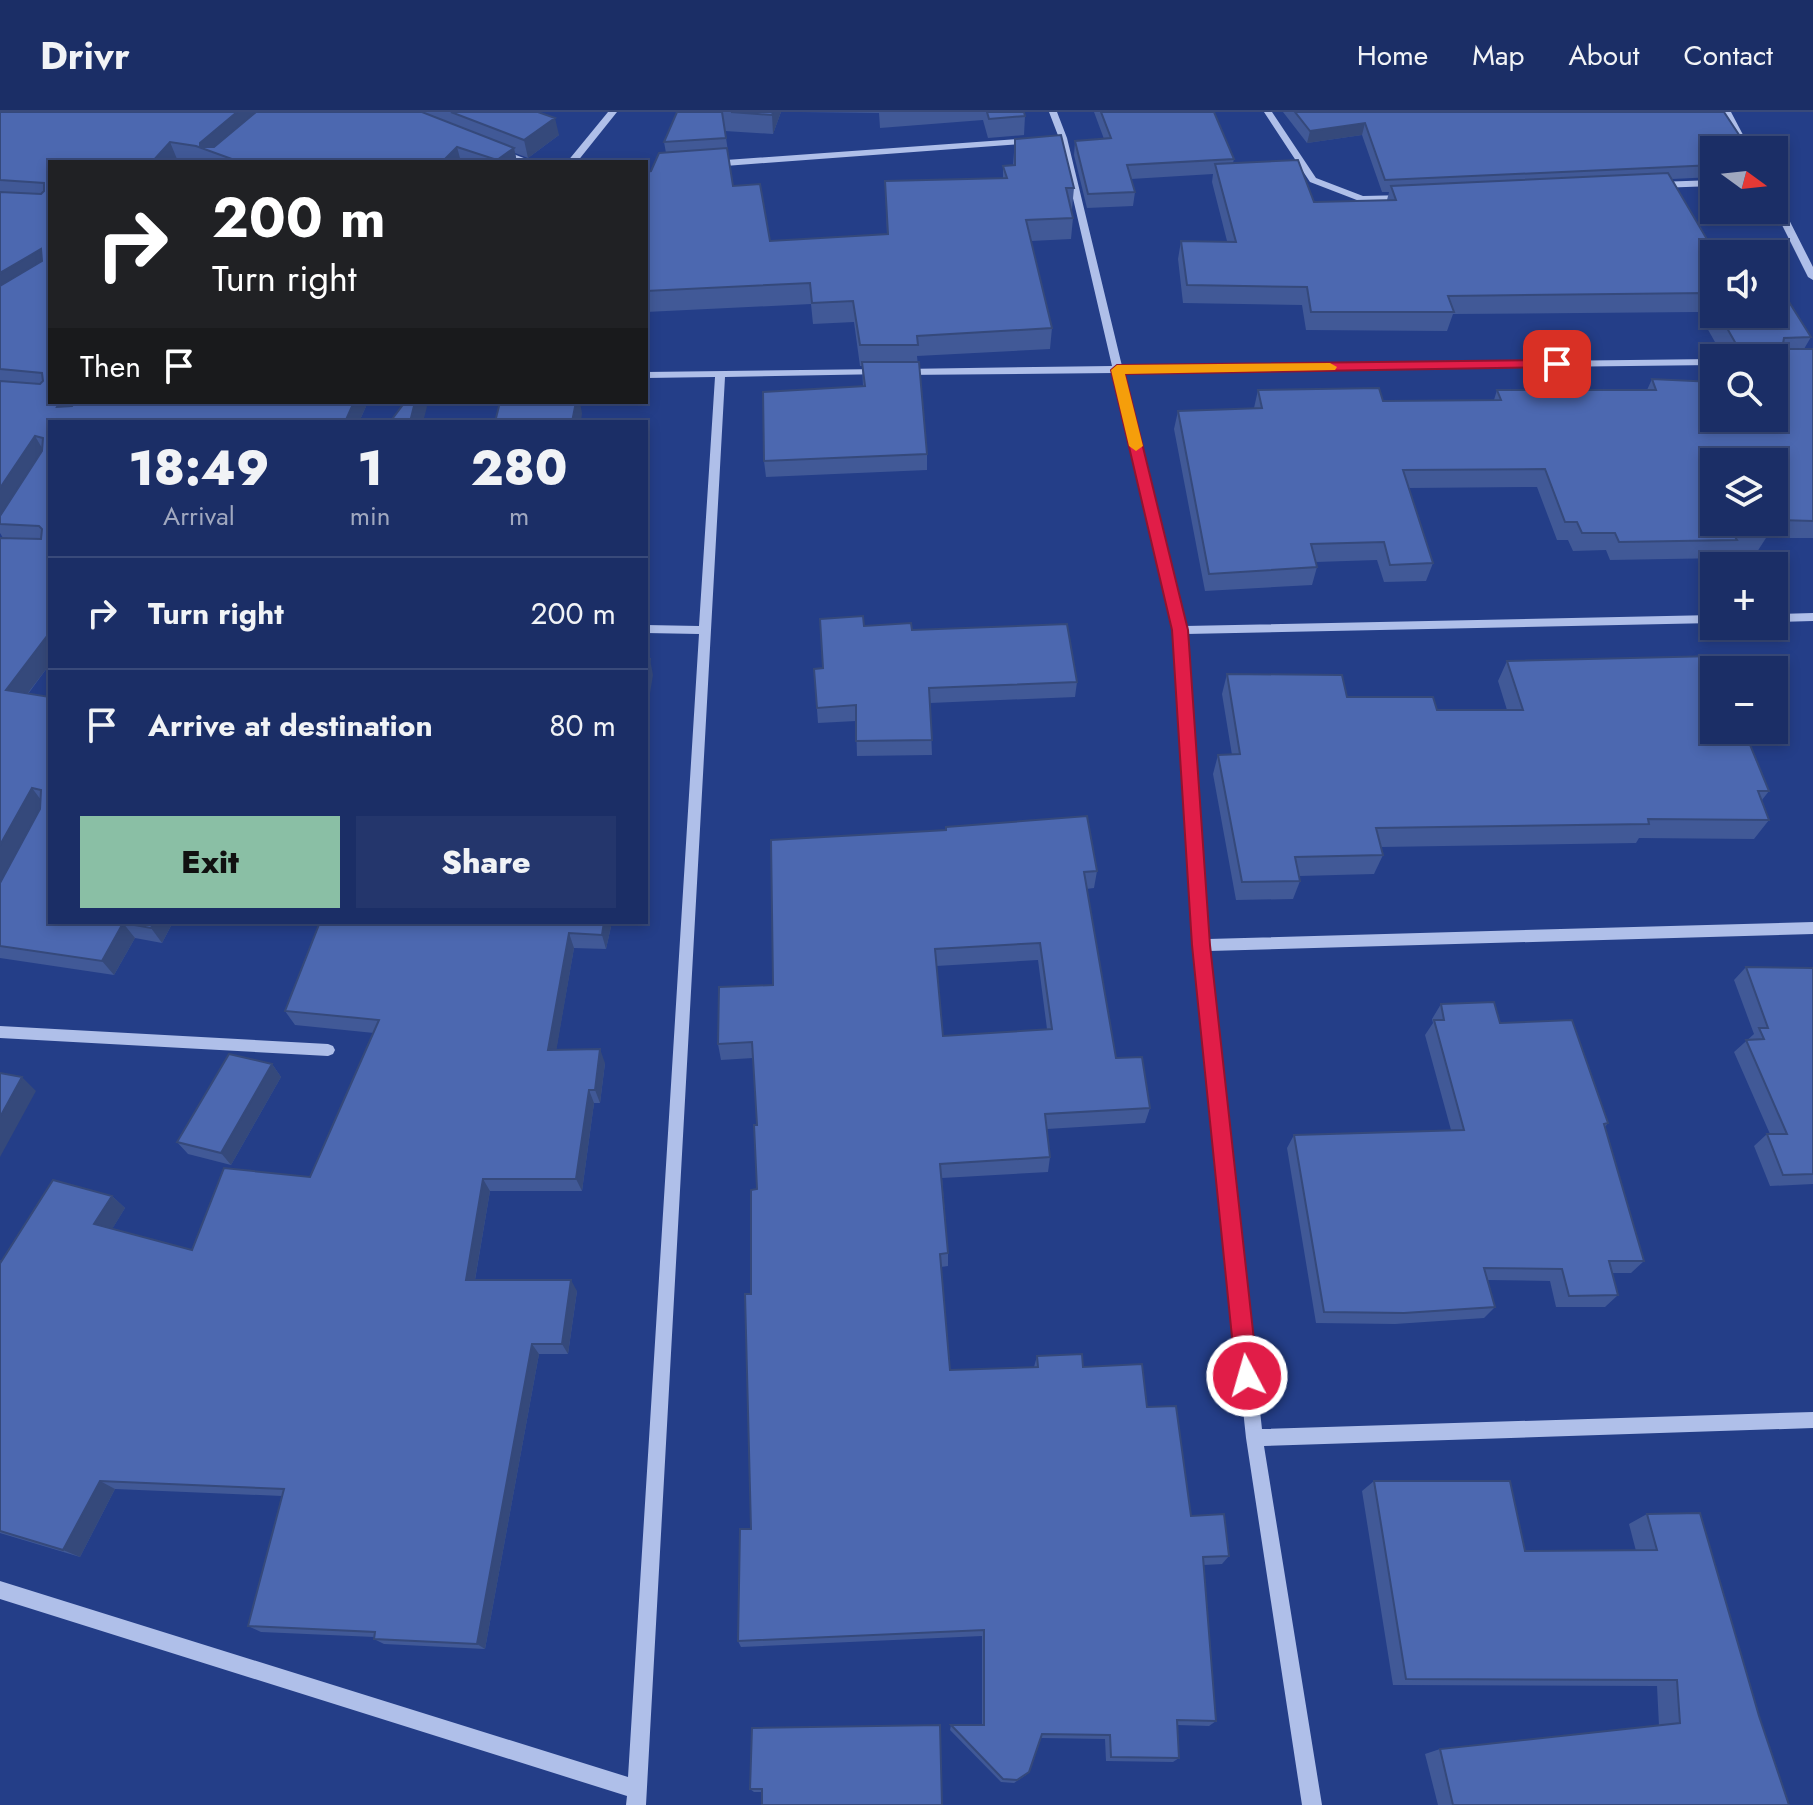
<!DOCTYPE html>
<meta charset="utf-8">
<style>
:root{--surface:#1b2e66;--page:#24366c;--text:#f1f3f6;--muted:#a0a8bf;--line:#394a7a;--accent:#8abfa5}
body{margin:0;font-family:Jost,sans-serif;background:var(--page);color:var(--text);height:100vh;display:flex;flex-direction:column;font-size:30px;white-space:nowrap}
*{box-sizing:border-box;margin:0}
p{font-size:26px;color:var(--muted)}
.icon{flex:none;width:44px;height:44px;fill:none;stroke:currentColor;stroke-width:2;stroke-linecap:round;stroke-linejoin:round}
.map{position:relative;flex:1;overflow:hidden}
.side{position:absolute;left:48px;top:308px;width:600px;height:504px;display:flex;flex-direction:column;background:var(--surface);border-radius:0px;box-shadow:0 4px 12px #0003,0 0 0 2px var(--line)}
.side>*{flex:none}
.hud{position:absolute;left:48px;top:48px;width:600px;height:244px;border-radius:0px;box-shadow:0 4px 12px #0003,0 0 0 2px var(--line);background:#202124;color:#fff;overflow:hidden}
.needle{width:52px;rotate:105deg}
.buttons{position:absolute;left:1700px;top:24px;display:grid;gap:16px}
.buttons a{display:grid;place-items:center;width:88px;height:88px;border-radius:0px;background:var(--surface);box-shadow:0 4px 12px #0003,0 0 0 2px var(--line);font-size:40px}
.pin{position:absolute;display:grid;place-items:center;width:68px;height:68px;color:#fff;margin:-34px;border-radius:16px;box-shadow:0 4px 12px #0006}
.me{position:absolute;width:88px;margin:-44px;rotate:354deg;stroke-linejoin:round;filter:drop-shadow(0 0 6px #0008)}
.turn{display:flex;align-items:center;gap:28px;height:168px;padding:0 32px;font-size:36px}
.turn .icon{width:104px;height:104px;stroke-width:2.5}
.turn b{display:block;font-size:56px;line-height:68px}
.then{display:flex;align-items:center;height:76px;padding:0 32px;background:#0003;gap:16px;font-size:30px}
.eta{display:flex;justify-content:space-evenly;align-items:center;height:136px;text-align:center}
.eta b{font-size:48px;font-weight:800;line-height:56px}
.cta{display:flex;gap:16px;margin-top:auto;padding:16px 32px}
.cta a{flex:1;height:92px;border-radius:0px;background:var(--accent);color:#111;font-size:32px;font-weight:800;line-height:92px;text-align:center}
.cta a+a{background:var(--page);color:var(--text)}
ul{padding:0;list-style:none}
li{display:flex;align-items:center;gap:24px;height:112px;padding:0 32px;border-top:2px solid var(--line)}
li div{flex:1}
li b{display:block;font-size:30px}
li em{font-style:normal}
header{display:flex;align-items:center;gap:48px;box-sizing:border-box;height:112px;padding:0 40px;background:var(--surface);border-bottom:2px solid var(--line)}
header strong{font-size:38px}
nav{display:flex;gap:44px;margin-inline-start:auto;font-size:28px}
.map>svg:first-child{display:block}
</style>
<header>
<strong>Drivr</strong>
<nav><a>Home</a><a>Map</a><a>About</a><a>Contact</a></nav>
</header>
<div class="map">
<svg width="1813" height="1693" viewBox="0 0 1813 1693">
<rect width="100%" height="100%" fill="#243e88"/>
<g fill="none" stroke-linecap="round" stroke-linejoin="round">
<!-- minor -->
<path fill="#afbfe9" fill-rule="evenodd" d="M 608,0 L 617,0 L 577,50 L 567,50 Z
M 1049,0 L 1057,0 L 1067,26 L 1122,254 L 1714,247 L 1714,253 L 1124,260 L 1185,514 L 1714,503 L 1714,511 L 1186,522 L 1208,827 L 1813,810 L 1813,822 L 1209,839 L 1262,1317 L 1813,1300 L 1813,1316 L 1264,1334 L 1322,1693 L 1302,1693 L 1246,1326 L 1194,833 L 1174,518 L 1114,261 L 902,263 L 897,260 L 902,257 L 1112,254 L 1059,26 Z
M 1264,0 L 1272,0 L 1316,66 L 1363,84 L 1406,83 L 1411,86 L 1406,89 L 1362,90 L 1310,70 Z
M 1723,0 L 1731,0 L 1751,38 L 1743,38 Z
M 1031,26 L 1035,29 L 1034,31 L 712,55 L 707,52 L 712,49 Z
M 500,37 L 529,48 L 531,50 L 518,50 L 497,42 L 496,40 Z
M 1714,68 L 1714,74 L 1658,76 L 1653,73 L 1658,70 Z
M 1774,85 L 1779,88 L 1813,155 L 1813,168 L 1808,165 L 1774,97 Z
M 882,257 L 886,258 L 886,262 L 725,265 L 646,1693 L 626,1693 L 627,1684 L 0,1487 L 0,1469 L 628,1665 L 699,522 L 646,521 L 646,513 L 699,514 L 715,265 L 646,266 L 646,260 Z
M 1813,501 L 1813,509 L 1774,510 L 1774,502 Z
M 0,914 L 328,932 L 333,934 L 335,938 L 333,942 L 328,944 L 0,926 Z"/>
</g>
<!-- wall -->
<path fill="#415997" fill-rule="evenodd" d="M 0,0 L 538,0 L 559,23 L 528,46 L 515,41 L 517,50 L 196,50 L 177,47 L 50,50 L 50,290 L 368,290 L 359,310 L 50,310 L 50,552 L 28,582 L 173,810 L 162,831 L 135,826 L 114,863 L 0,846 L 0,426 L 3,426 L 0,421 Z
M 677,0 L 781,0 L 773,22 L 725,19 L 733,74 L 770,129 L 887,122 L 885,69 L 1003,66 L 1003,54 L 1013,53 L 1015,27 L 1074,76 L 1072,97 L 1071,97 L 1073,106 L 1071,127 L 1031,129 L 1052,216 L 1050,237 L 917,244 L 927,342 L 927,358 L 766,365 L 764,349 L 863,274 L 862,254 L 860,254 L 854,210 L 813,212 L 811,192 L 646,200 L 646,60 L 651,59 L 666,41 L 664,30 Z
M 800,0 L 1024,0 L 1025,4 L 1024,23 L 988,26 L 983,8 L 880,16 L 879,1 Z
M 1094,0 L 1214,0 L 1234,47 L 1233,51 L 1314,90 L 1387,88 L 1389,80 L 1382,80 L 1362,23 L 1307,31 L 1283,0 L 1724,0 L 1714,38 L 1714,65 L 1672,67 L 1714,142 L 1714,202 L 1774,202 L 1811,225 L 1804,237 L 1813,237 L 1813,426 L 1766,426 L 1757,440 L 1730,441 L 1726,446 L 1610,448 L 1606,438 L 1573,439 L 1568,428 L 1557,428 L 1537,375 L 1409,376 L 1433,451 L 1426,469 L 1384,470 L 1377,448 L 1316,450 L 1317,455 L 1312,473 L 1205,479 L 1174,317 L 1178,299 L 1254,296 L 1258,278 L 1383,289 L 1494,288 L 1497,278 L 1647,278 L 1652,267 L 1774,306 L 1774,246 L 1724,246 L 1698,200 L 1453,202 L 1447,219 L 1306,218 L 1302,193 L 1183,191 L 1178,147 L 1181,129 L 1227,129 L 1212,70 L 1213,62 L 1131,67 L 1135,80 L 1133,94 L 1087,96 L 1074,43 L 1075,29 L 1104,27 ZM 1774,350 L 1774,410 L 1714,410 Z
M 864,514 L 912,518 L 1077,570 L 1075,585 L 930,591 L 932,643 L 857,644 L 856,609 L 818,611 L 814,557 L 823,556 Z
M 1507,549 L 1769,679 L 1762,688 L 1769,708 L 1754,727 L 1639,726 L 1636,731 L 1380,735 L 1383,743 L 1374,762 L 1299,764 L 1300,769 L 1293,787 L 1236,788 L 1213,662 L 1218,643 L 1232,643 L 1222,582 L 1227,562 L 1347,585 L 1437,598 L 1507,598 L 1498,569 Z
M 771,728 L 1097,759 L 1094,776 L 1086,777 L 1116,946 L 1150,996 L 1145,1011 L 1047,1017 L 1050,1045 L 1048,1060 L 942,1066 L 948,1141 L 948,1154 L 941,1155 L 950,1258 L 1034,1255 L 1037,1244 L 1083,1255 L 1147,1295 L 1191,1404 L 1229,1444 L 1222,1452 L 1204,1453 L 1216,1609 L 1209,1614 L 1177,1613 L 1179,1646 L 1173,1650 L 1106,1649 L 1105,1627 L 1041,1626 L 1026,1663 L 1014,1671 L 1001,1670 L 950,1618 L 951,1613 L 982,1613 L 982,1524 L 741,1535 L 738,1529 L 751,1417 L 751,1182 L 757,1077 L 757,1013 L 753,946 L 721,948 L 718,932 L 773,873 ZM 1038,848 L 1047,917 L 943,924 L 936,854 Z
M 612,810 L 606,837 L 574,836 L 556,938 L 605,951 L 600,991 L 594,991 L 582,1079 L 490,1079 L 475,1168 L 577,1179 L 568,1242 L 539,1242 L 485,1537 L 384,1532 L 374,1527 L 374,1525 L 261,1520 L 248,1514 L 282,1384 L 115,1377 L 80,1445 L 0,1421 L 0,1149 L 112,1084 L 125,1096 L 112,1117 L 192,1138 L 310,1065 L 374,921 L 295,913 L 285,899 Z
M 1746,855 L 1813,856 L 1813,1072 L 1770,1074 L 1754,1034 L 1767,1022 L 1770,1022 L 1734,940 L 1754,922 L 1734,868 Z
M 1441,892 L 1500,911 L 1608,1011 L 1605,1015 L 1644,1149 L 1631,1161 L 1612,1161 L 1618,1183 L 1605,1195 L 1556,1195 L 1550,1169 L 1488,1168 L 1495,1195 L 1484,1206 L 1395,1212 L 1316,1211 L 1287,1036 L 1294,1023 L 1451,1018 L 1425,923 L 1433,911 L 1432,907 Z
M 272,952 L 281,965 L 231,1053 L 188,1042 L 177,1030 Z
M 1374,1369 L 1525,1439 L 1636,1439 L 1629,1412 L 1647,1402 L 1759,1604 L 1789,1693 L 1438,1693 L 1425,1642 L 1440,1637 L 1659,1614 L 1657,1574 L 1393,1573 L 1362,1379 Z
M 752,1616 L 762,1680 L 754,1680 L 750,1677 Z"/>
<!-- shaded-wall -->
<path fill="#35497b" d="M 237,0 L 263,0 L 215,41 L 200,35 L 200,31 Z
M 773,0 L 781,0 L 773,22 L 772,3 Z
M 555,6 L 559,23 L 528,46 L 524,28 Z
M 1365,11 L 1362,23 L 1307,31 L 1310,19 Z
M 170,30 L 177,47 L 175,50 L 152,50 Z
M 457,35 L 461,50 L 442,50 Z
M 514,36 L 517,50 L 497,50 L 497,48 Z
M 41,137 L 50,153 L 0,184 L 0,161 Z
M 60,290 L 79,290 L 68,310 L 57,295 Z
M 354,290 L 368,290 L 359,310 L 345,310 Z
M 415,290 L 425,290 L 427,295 L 423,310 L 410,310 Z
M 576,290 L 580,290 L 582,301 L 581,310 L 572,310 Z
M 35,324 L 45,341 L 0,410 L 0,376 Z
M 50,520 L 50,552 L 18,594 L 6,578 Z
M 650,547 L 653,563 L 646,606 L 646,569 Z
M 32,676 L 44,692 L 0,772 L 0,733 Z
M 154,810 L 173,810 L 162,831 L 151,816 Z
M 604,810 L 612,810 L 606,837 L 602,823 Z
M 123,811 L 135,826 L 114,863 L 102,849 Z
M 569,821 L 574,836 L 554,952 L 548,938 Z
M 600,937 L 605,951 L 600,991 L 595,978 Z
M 272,952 L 281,965 L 231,1053 L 221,1041 Z
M 22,965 L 36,979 L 0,1045 L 0,1005 Z
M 589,978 L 594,991 L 582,1079 L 576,1067 Z
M 483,1067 L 490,1079 L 473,1179 L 466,1168 Z
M 112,1084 L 125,1096 L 108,1124 L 94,1112 Z
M 571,1168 L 577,1179 L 568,1242 L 562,1232 Z
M 532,1232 L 539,1242 L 485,1537 L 477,1532 Z
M 100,1369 L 115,1377 L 80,1445 L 63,1438 Z"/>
<!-- building -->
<path fill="#4c68b0" stroke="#35497b" stroke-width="2" fill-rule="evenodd" d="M 0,0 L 237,0 L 200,31 L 200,35 L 214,35 L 256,0 L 422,0 L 514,36 L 497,48 L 457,35 L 442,50 L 240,50 L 196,34 L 170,30 L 152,50 L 50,50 L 50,290 L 60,290 L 57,295 L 72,294 L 74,290 L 354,290 L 345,310 L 50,310 L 50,520 L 6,578 L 50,585 L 50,810 L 154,810 L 151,816 L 123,811 L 102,849 L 0,834 L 0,771 L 40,697 L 41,678 L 32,676 L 0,733 L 0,426 L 41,427 L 42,417 L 39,414 L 0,412 L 0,404 L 42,339 L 43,326 L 35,324 L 0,376 L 0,269 L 40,272 L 43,269 L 42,261 L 0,257 L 0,174 L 42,149 L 41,137 L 0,161 L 0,80 L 41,82 L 44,79 L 44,71 L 0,68 Z
M 451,0 L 538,0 L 555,6 L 524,28 Z
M 677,0 L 722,0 L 726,26 L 664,30 Z
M 731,0 L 773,0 L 772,3 Z
M 987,0 L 1024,0 L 1025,4 L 989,7 Z
M 1101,0 L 1214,0 L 1234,47 L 1127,53 L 1135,80 L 1088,82 L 1075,29 L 1111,26 Z
M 1295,0 L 1724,0 L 1749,38 L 1714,38 L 1714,53 L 1385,68 L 1365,11 L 1310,19 Z
M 1061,23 L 1074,76 L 1066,76 L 1073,106 L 1026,108 L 1052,216 L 917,224 L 918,233 L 860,233 L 853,189 L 812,191 L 810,171 L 646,179 L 646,60 L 651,59 L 659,41 L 727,36 L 733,74 L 760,72 L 770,129 L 888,122 L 885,69 L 1007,66 L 1003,54 L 1015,53 L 1015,27 Z
M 1298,48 L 1314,90 L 1396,88 L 1391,74 L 1668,61 L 1708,129 L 1751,128 L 1760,142 L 1714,142 L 1714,194 L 1707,181 L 1448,184 L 1454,200 L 1311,200 L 1307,175 L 1187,173 L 1181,129 L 1236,130 L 1215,52 Z
M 1774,166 L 1811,225 L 1784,226 L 1782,237 L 1813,237 L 1813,409 L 1774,408 L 1774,350 L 1714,350 L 1714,410 L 1762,410 L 1768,422 L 1734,423 L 1737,428 L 1619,430 L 1615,421 L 1582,421 L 1577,410 L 1565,410 L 1545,357 L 1403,358 L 1433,451 L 1390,453 L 1384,430 L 1311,432 L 1317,455 L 1209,462 L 1178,299 L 1262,296 L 1258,278 L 1379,276 L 1383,289 L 1501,288 L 1497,278 L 1656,278 L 1652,267 L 1714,270 L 1714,306 L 1774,306 L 1774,246 L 1744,246 L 1719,202 L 1774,202 Z
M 862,250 L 919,250 L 927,342 L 764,349 L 763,280 L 865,274 Z
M 405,290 L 415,290 L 410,310 L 390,310 Z
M 500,290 L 576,290 L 572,310 L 495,310 Z
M 863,504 L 864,514 L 911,511 L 912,518 L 1067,512 L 1077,570 L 929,576 L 932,628 L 856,629 L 856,593 L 817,596 L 814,557 L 823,556 L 820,507 Z
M 1715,544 L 1720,558 L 1714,558 L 1714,618 L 1744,618 L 1769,679 L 1758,679 L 1769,708 L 1648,707 L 1649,712 L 1376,716 L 1383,743 L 1295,745 L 1300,769 L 1242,770 L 1218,643 L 1240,642 L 1227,562 L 1342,563 L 1347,585 L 1433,585 L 1437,598 L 1523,598 L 1507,549 Z
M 646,547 L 650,547 L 646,569 Z
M 1087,704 L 1097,759 L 1084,760 L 1116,946 L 1142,945 L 1150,996 L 1045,1002 L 1050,1045 L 940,1052 L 948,1141 L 940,1142 L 950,1258 L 1038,1255 L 1037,1244 L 1082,1242 L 1083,1255 L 1142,1252 L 1147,1295 L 1176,1294 L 1191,1404 L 1224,1402 L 1229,1444 L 1203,1445 L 1216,1609 L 1177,1608 L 1179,1646 L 1111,1645 L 1110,1623 L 1042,1622 L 1029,1660 L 1017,1668 L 1003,1667 L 951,1613 L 984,1613 L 984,1518 L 738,1529 L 740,1417 L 751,1417 L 745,1182 L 751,1182 L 751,1078 L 757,1077 L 754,1013 L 757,1013 L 752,930 L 718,932 L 719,875 L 773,873 L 771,728 L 946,718 L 946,715 ZM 1040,831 L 1052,917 L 943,924 L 935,837 Z
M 320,810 L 604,810 L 602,823 L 569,821 L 548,938 L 600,937 L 595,978 L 589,978 L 576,1067 L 483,1067 L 466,1168 L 571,1168 L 562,1232 L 532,1232 L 477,1532 L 374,1527 L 375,1520 L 248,1514 L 284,1377 L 100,1369 L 63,1438 L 0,1419 L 0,1149 L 1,1150 L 53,1068 L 112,1084 L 94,1112 L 192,1138 L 224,1056 L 310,1065 L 379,908 L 285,899 Z
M 1746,855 L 1813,856 L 1813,1062 L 1783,1063 L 1767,1022 L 1787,1022 L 1746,928 L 1764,927 L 1759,916 L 1768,916 Z
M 1494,890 L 1500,911 L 1572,908 L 1608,1011 L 1604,1012 L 1644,1149 L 1609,1149 L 1618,1183 L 1569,1184 L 1562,1157 L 1484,1156 L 1495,1195 L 1404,1201 L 1324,1200 L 1294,1023 L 1464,1018 L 1434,908 L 1444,908 L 1441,892 Z
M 229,942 L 272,952 L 221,1041 L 177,1030 Z
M 0,961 L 22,965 L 0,1005 Z
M 1374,1369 L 1510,1369 L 1525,1439 L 1657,1438 L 1647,1402 L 1700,1401 L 1759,1604 L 1789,1693 L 1453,1693 L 1440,1637 L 1680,1611 L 1677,1568 L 1406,1567 Z
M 940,1613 L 942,1693 L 762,1693 L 762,1677 L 750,1677 L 752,1616 Z"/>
<!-- route -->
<path fill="#e11d48" stroke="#92132f" stroke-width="2" d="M 1557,248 L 1562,249 L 1562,255 L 1125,262 L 1188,518 L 1210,833 L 1258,1264 L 1255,1272 L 1247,1275 L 1240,1272 L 1236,1264 L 1192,833 L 1172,518 L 1111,258 L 1117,253 Z"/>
<!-- slow -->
<path fill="#f59e0b" d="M 1330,251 L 1337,255 L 1335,258 L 1125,262 L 1143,334 L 1136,339 L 1129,334 L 1111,258 L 1117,253 Z"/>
</svg>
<div class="buttons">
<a><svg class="needle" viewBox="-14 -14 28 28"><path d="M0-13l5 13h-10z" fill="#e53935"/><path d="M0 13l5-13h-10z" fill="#a0a8bf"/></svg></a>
<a><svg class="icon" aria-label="sound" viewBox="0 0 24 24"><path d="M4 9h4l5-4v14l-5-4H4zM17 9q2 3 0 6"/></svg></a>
<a><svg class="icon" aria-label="search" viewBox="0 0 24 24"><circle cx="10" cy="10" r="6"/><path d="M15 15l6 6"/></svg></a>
<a><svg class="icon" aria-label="layers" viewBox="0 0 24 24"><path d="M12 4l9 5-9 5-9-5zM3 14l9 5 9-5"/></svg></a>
<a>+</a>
<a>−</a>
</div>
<div class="pin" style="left:1557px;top:252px;background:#d93025"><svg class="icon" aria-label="arrive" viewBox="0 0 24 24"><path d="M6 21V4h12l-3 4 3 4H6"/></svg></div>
<svg class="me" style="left:1247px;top:1264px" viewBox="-20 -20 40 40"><circle r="17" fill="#e11d48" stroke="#fff" stroke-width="3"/><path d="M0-11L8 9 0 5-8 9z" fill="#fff"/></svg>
<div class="hud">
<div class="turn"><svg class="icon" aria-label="right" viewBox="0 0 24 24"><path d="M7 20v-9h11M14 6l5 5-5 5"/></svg><div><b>200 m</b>Turn right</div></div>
<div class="then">Then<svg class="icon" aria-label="arrive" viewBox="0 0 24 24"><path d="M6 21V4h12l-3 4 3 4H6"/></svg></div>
</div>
<section class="side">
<div class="eta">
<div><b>18:49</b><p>Arrival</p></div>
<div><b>1</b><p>min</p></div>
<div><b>280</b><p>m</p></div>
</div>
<ul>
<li><svg class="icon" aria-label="right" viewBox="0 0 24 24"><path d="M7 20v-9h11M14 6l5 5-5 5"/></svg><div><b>Turn right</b></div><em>200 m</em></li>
<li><svg class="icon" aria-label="arrive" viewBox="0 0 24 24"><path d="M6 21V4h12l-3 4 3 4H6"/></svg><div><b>Arrive at destination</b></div><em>80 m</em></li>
</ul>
<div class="cta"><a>Exit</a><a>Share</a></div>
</section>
</div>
